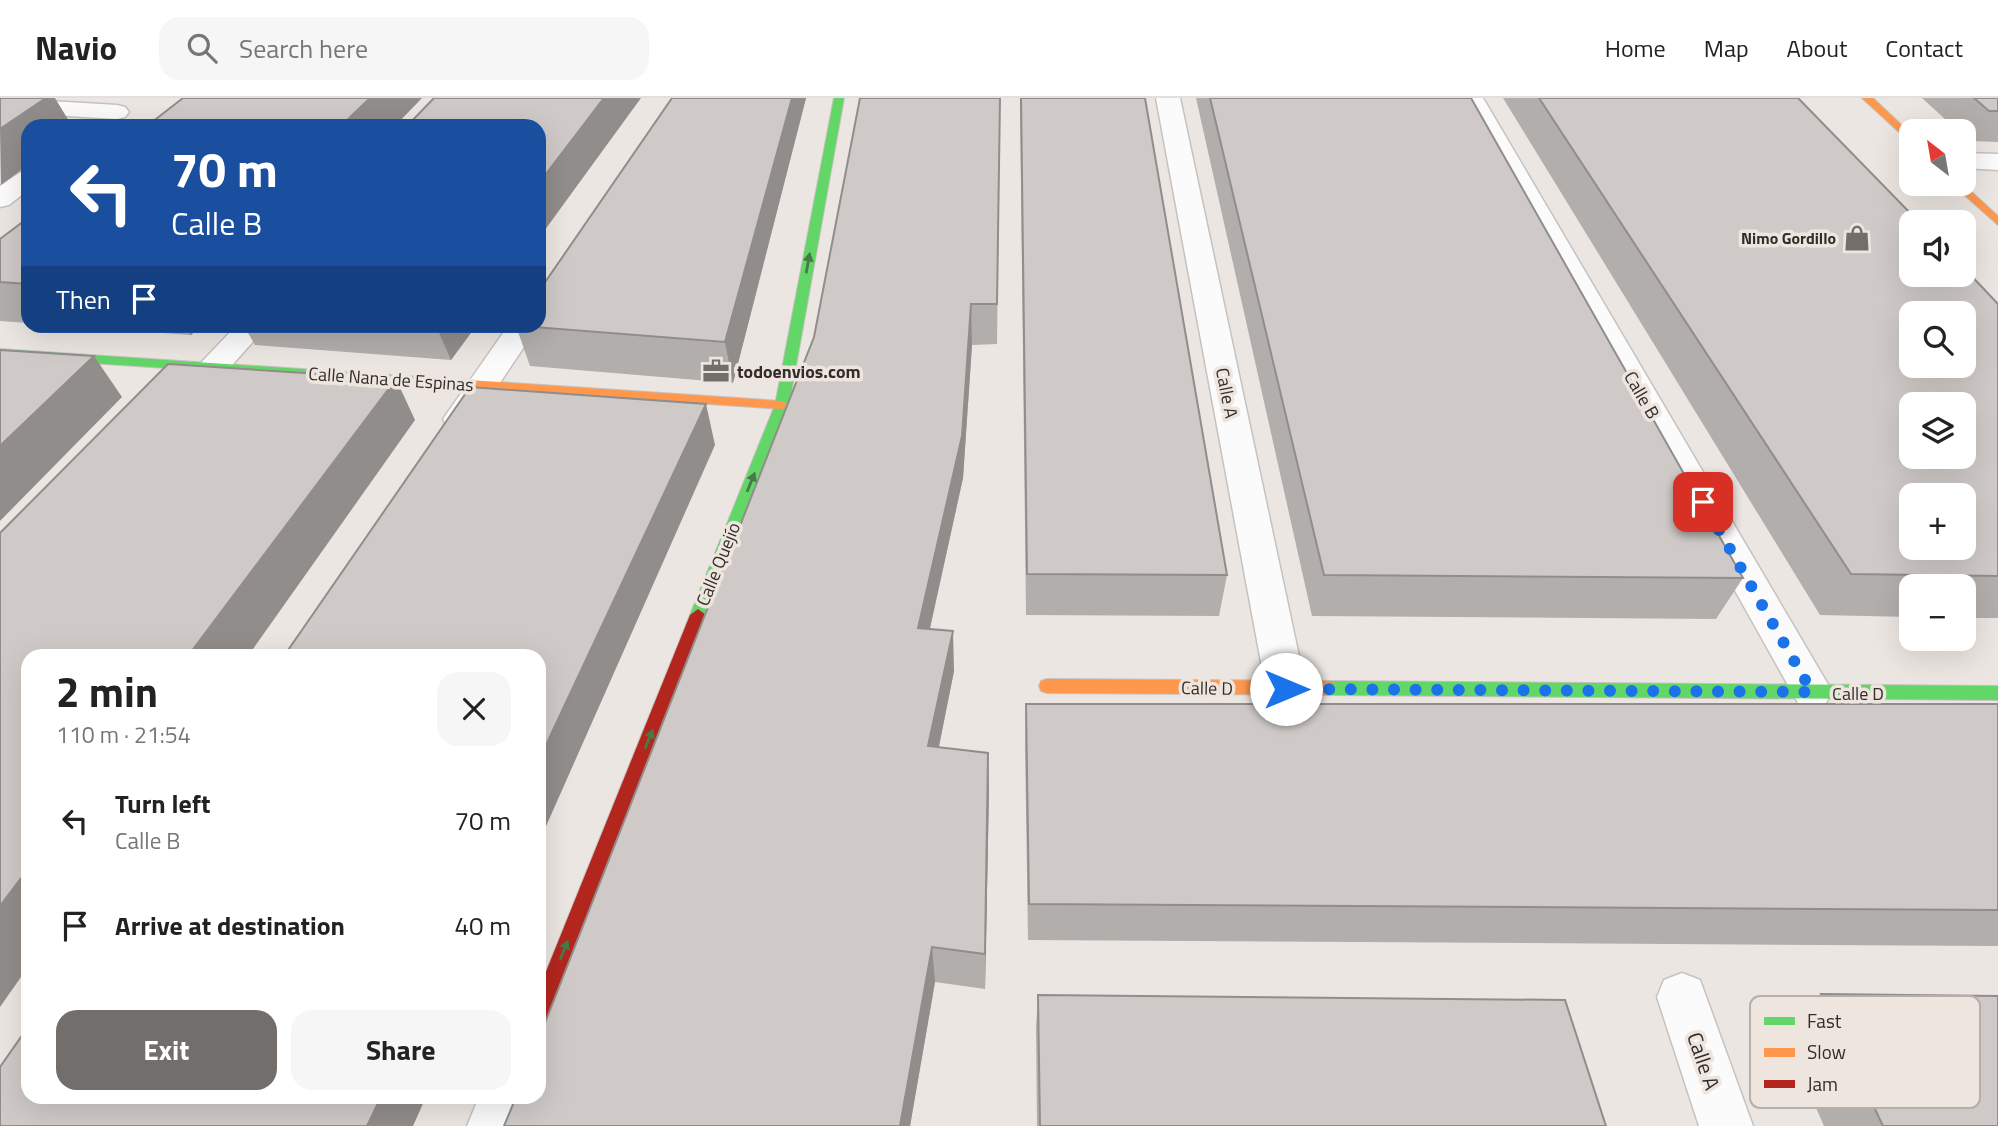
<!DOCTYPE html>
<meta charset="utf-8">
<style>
:root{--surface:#fff;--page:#f6f6f6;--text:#222;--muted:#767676;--line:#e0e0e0;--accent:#726e6b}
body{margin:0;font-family:"Titillium Web",sans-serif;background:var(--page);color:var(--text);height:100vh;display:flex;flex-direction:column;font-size:26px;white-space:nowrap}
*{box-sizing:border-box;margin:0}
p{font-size:23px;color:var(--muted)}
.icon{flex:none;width:38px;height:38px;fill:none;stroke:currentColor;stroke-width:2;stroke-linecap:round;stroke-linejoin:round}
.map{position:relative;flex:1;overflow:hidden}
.side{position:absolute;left:21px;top:551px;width:525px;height:455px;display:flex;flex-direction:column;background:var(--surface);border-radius:21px;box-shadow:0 7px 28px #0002}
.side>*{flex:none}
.top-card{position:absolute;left:21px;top:21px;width:525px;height:214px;border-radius:21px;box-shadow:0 7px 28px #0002;background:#1a4fa0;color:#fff;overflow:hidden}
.needle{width:46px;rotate:329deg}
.controls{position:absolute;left:1899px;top:21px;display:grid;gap:14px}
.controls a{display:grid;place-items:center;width:77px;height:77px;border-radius:14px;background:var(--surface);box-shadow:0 7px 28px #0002;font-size:35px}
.pin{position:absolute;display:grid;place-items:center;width:60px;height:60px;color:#fff;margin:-30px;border-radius:14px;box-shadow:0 4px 10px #0006}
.me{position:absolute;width:77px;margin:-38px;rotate:90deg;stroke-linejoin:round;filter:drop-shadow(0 0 5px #0008)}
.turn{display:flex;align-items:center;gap:24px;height:147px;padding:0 35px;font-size:32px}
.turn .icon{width:91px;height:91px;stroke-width:2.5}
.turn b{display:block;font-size:49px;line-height:60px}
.then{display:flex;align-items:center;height:66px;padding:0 35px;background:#0003;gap:14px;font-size:26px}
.round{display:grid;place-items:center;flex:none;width:74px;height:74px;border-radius:21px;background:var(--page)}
.summary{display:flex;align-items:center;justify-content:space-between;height:119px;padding:0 35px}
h1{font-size:42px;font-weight:700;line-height:52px}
.action{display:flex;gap:14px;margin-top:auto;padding:14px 35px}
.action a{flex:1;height:80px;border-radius:21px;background:var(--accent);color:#fff;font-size:28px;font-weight:700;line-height:80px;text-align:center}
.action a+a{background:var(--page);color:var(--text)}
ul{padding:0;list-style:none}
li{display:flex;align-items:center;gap:21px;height:105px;padding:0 35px}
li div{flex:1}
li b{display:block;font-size:26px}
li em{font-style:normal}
header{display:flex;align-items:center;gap:42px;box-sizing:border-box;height:98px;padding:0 35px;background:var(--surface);border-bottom:2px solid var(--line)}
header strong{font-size:33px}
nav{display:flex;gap:38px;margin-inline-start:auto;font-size:24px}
.search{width:490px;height:63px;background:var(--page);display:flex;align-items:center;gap:18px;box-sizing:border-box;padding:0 24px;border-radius:21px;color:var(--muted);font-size:26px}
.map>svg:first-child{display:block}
</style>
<header>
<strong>Navio</strong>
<div class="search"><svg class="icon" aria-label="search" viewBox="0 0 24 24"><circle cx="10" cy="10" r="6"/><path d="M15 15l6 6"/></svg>Search here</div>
<nav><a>Home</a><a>Map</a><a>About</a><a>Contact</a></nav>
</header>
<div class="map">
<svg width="1998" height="1028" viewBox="0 0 1998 1028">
<rect width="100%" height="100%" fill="#ece6e2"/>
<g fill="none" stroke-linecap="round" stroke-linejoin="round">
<!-- street casing -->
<g stroke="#c6c2c0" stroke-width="3">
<path id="street" d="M 0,0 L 117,7 L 125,9 L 129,14 L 125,19 L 117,21 L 0,14 Z
M 1156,0 L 1180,0 L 1306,591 L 1300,602 L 1286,607 L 1272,602 L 1266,591 Z
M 1459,0 L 1483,0 L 1826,583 L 1832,594 L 1826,605 L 1812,610 L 1798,605 Z
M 1964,55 L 1998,56 L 1998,72 L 1964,70 Z
M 28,72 L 28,92 L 9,107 L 0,109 L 0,88 L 19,75 Z
M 236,228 L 267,228 L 198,305 L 187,308 L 176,305 L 171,298 L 176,291 Z
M 508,228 L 538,228 L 471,328 L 459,331 L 447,328 L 443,321 Z
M 1682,875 L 1700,882 L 1753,1028 L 1699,1028 L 1657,899 L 1664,882 Z
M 479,999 L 532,999 L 521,1028 L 467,1028 Z"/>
</g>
<!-- fast casing -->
<g stroke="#c6c2c0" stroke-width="2">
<path id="fast" d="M 834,0 L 844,0 L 789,307 L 706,517 L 698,523 L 690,517 L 775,307 Z
M 0,251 L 422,279 L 429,283 L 422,287 L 0,259 Z
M 1327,583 L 1998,588 L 1998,602 L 1327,597 L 1321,595 L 1319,590 L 1321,585 Z"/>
</g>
<!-- slow casing -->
<g stroke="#c6c2c0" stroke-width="2">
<path id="slow" d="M 1862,0 L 1873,0 L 1911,36 L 1911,45 Z
M 1952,86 L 1963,86 L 1998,118 L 1998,127 Z
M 422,279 L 782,303 L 789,307 L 782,311 L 417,286 L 415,283 Z
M 1047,581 L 1327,583 L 1333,585 L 1335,590 L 1333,595 L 1327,597 L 1047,595 L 1041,593 L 1039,588 L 1041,583 Z"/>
</g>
<!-- jam casing -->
<g stroke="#c6c2c0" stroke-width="2">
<path id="jam" d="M 698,511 L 706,517 L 549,916 L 546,923 L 539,926 L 539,891 L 690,517 Z"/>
</g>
<!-- street -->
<use href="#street" fill="#fcfbfb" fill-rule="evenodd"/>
<!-- fast -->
<use href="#fast" fill="#63d668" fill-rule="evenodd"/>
<!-- slow -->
<use href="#slow" fill="#ff974d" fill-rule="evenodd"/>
<!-- jam -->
<use href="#jam" fill="#b3261e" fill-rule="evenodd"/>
</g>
<!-- wall -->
<path fill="#b2aeab" d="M 672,0 L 806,0 L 733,285 L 530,268 L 516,228 Z
M 1000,0 L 997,246 L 972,247 L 963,380 L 930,531 L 954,573 L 939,649 L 988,655 L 989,694 L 985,891 L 935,884 L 910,1028 L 504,1028 Z
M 1020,0 L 1145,0 L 1227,477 L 1219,518 L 1026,517 Z
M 1196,0 L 1471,0 L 1743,480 L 1716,521 L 1312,518 Z
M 1503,0 L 1798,0 L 1998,206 L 1998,520 L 1964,520 L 1964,488 L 1911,488 L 1911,519 L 1820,517 Z
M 1922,0 L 1998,0 L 1998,44 L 1970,43 L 1964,38 L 1964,33 L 1958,33 Z
M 28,120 L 28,225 L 0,223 L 0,141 Z
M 66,228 L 200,228 L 191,237 Z
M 244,228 L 476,228 L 451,262 L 255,247 Z
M 1026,606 L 1998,606 L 1998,848 L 1028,842 L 1025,646 Z
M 1821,896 L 1998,1028 L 1824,1028 L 1781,930 Z
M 1038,897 L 1606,1028 L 1037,1028 L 1036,930 Z"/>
<!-- shaded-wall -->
<path fill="#918d8b" d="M 46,0 L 55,0 L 72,28 L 28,28 L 28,67 L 1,87 L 0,31 Z
M 370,0 L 422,0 L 395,28 L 341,28 Z
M 604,0 L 641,0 L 539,140 L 539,85 Z
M 792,0 L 806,0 L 733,285 L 725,244 Z
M 971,206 L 972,247 L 963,380 L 921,570 L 918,530 Z
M 185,228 L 200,228 L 191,237 Z
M 436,228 L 476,228 L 451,262 Z
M 94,258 L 122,299 L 0,423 L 0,348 Z
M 396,281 L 415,322 L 248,558 L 188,558 Z
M 706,306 L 715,347 L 539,744 L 539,662 Z
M 953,533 L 954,573 L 931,687 L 928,648 Z
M 988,655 L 989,694 L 985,891 L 985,856 Z
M 28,771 L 28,869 L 0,909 L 0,808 Z
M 932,849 L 935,884 L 910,1028 L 900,1028 Z
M 381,999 L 426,999 L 413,1028 L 367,1028 Z"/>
<!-- building -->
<path fill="#cfcac7" stroke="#918d8b" stroke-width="2" fill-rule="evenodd" d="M 0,0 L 46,0 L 0,31 Z
M 183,0 L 370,0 L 341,28 L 147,28 Z
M 434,0 L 604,0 L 539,85 L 539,28 L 407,28 Z
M 672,0 L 792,0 L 725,244 L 521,228 L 539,228 L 539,193 Z
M 860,0 L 1000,0 L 997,206 L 971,206 L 962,338 L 918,530 L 953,533 L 928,648 L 988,655 L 985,856 L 932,849 L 900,1028 L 504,1028 L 516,999 L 539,999 L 539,940 L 814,239 Z
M 1021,0 L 1145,0 L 1227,477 L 1027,476 Z
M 1210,0 L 1471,0 L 1743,480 L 1324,477 Z
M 1539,0 L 1798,0 L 1919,124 L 1911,124 L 1911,177 L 1964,177 L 1964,170 L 1998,206 L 1998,478 L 1851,476 ZM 1911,215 L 1964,215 L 1964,268 L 1911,268 ZM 1911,306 L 1964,306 L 1964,359 L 1911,359 ZM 1911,397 L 1964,397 L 1964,450 L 1911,450 Z
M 1974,0 L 1998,0 L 1998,13 L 1989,13 Z
M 28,120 L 28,186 L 0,184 L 0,141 Z
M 0,252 L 94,258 L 0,348 Z
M 168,266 L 396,281 L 188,558 L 28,558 L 28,771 L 0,808 L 0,435 Z
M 470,289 L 706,306 L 539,662 L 539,558 L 284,558 Z
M 1026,606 L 1998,606 L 1998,812 L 1029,806 Z
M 1821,896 L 1998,898 L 1998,1028 L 1883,1028 Z
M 1038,897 L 1565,902 L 1606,1028 L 1040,1028 Z
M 28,929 L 28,999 L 381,999 L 367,1028 L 0,1028 L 0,969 Z"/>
<!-- one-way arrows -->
<defs><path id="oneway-solid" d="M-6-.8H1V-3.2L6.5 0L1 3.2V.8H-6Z" transform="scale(1.75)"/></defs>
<g fill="#487946">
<use href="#oneway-solid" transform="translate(808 165) rotate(-80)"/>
<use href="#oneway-solid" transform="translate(751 384) rotate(-68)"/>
<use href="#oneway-solid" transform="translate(649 641) rotate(-68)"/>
<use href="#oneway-solid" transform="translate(564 852) rotate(-68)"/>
</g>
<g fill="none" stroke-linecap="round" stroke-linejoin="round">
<!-- route -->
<path stroke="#1a73e8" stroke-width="12" stroke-dasharray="0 21.6" d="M 1286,591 L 1812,594 L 1703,404"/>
</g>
<!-- icons -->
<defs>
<g id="shop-bare" transform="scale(2.1)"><path d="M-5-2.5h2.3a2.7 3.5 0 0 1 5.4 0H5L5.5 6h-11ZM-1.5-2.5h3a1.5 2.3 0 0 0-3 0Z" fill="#726e6b" stroke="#efe5df" stroke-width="2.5" paint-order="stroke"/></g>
<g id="office-bare" transform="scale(2.1)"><path d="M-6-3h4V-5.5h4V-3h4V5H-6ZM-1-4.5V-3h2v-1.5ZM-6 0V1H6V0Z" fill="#726e6b" stroke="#efe5df" stroke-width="2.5" paint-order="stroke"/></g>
</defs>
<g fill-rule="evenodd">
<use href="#shop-bare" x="1857" y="140"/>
<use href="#office-bare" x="716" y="273"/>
</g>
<g text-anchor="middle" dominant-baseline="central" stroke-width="7" stroke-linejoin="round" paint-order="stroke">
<!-- far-poi labels -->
<g font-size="16" font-weight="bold" fill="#312d2b" stroke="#efe5df" text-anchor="end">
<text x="1836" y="140">Nimo Gordillo</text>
</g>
<!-- poi labels -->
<g font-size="18" font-weight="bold" fill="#312d2b" stroke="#efe5df" text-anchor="start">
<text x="737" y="273">todoenvios.com</text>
</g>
<!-- street labels -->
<g font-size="18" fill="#312d2b" stroke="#efe5df">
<text transform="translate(391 281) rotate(4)">Calle Nana de Espinas</text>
<text transform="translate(1227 295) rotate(79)">Calle A</text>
<text transform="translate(1642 297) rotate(60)">Calle B</text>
<text transform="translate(718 466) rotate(-68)">Calle Quejío</text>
<text transform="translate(1207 590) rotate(1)">Calle D</text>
<text x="1858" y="595">Calle D</text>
</g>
<!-- near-street labels -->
<g font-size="21" fill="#312d2b" stroke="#efe5df">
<text transform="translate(1704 963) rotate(71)">Calle A</text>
</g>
</g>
<!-- legend -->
<rect x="1750" y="898" width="230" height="112" rx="10" fill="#efe5df" stroke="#b6aea9" stroke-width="2"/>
<rect x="1764" y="919" width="31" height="8" fill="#63d668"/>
<rect x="1764" y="950" width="31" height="9" fill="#ff974d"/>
<rect x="1764" y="982" width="31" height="8" fill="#b3261e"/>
<g font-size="19" fill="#312d2b">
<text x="1807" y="930">Fast</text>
<text x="1807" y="961">Slow</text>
<text x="1807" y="993">Jam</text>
</g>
</svg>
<div class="controls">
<a><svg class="needle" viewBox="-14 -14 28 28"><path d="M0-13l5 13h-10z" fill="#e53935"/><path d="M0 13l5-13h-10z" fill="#767676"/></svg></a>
<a><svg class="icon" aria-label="sound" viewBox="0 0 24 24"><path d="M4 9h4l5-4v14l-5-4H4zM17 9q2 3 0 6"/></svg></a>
<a><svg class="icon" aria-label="search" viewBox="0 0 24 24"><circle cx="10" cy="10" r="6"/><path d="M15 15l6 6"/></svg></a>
<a><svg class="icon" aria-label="layers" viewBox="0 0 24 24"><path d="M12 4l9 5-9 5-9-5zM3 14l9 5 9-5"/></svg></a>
<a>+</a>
<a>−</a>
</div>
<div class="pin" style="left:1703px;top:404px;background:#d93025"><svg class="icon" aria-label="arrive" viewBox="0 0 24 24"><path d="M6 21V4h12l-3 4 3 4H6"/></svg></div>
<svg class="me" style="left:1286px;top:591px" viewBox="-20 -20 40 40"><circle r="19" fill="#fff"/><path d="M0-13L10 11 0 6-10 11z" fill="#1a73e8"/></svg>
<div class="top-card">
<div class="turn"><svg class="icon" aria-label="left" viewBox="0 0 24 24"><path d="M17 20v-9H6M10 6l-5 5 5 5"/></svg><div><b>70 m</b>Calle B</div></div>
<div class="then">Then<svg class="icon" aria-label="arrive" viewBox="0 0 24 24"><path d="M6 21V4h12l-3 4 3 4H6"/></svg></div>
</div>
<section class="side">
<div class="summary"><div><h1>2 min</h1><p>110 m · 21:54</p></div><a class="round"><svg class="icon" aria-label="close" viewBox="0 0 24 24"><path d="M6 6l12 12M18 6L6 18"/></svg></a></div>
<ul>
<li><svg class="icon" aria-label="left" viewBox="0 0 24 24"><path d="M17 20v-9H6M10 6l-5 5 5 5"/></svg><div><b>Turn left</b><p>Calle B</p></div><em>70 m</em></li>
<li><svg class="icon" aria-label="arrive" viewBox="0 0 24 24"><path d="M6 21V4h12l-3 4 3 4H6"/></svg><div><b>Arrive at destination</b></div><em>40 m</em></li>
</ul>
<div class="action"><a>Exit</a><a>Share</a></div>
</section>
</div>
